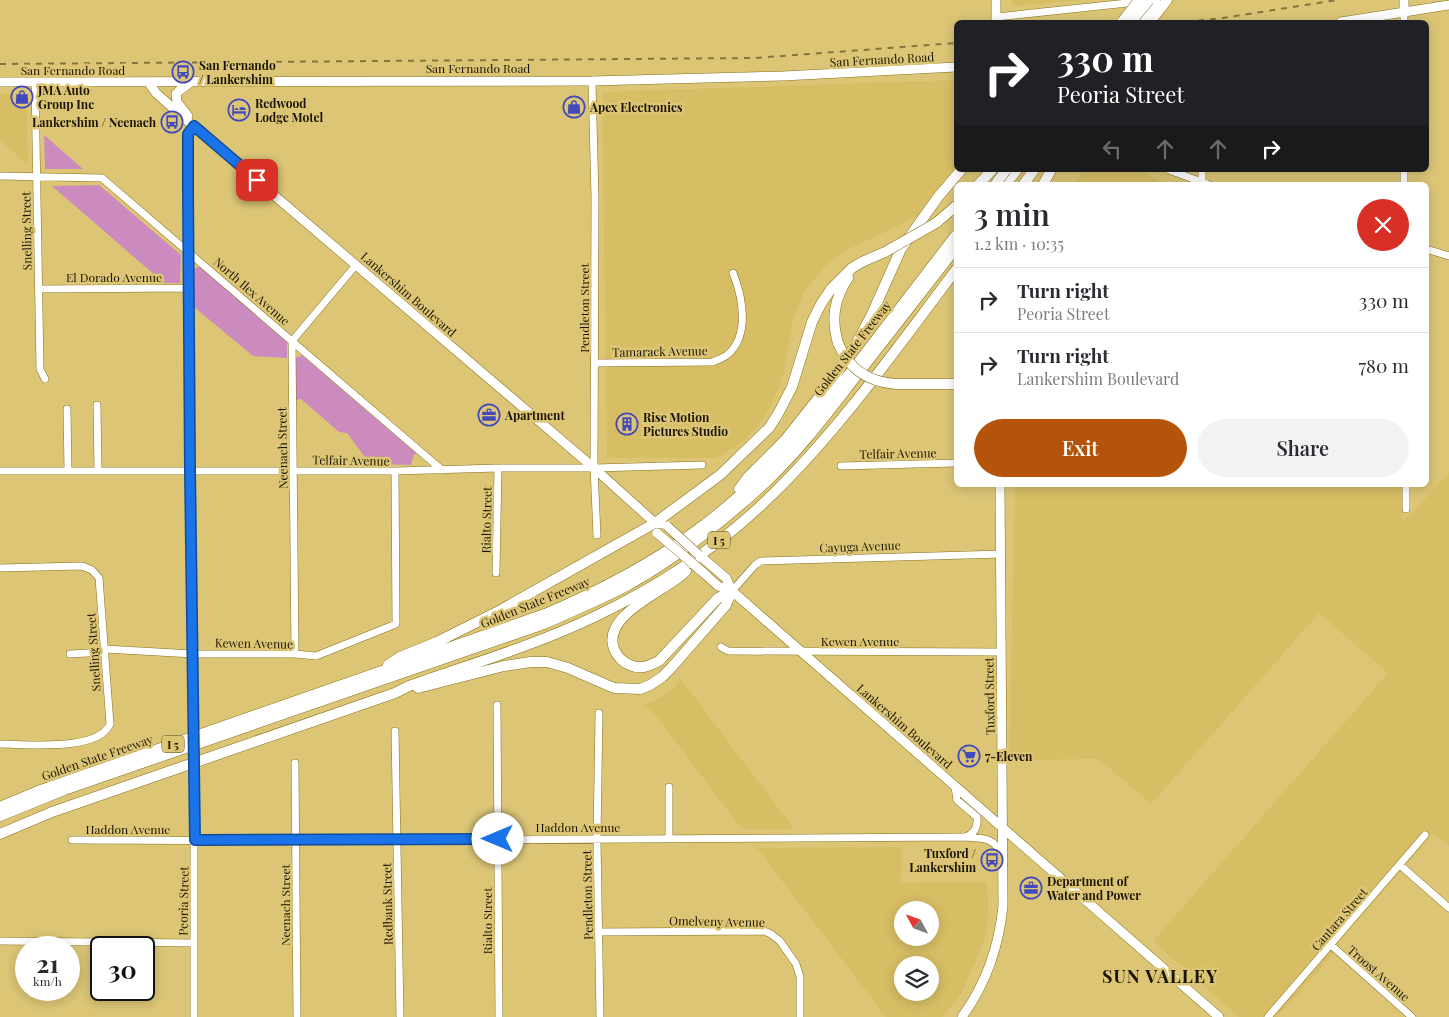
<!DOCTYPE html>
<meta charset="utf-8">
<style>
:root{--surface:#fff;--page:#f2f2f3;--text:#2b2b33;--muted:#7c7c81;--line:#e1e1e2;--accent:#b45309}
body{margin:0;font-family:"Playfair Display",serif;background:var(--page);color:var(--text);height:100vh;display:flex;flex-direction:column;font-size:19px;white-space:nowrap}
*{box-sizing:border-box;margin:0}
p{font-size:16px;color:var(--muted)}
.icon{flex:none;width:28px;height:28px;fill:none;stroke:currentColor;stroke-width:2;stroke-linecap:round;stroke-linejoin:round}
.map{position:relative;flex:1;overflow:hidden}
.sheet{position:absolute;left:954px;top:182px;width:475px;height:305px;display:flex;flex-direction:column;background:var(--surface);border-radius:8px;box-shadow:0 2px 12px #0003}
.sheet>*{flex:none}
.banner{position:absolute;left:954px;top:20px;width:475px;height:152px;border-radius:8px;box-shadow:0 2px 12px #0003;background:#202124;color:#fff;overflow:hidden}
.needle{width:32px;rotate:311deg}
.tools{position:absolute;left:894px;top:901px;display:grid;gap:10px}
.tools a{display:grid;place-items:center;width:45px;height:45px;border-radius:50%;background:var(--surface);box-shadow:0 2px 12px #0003;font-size:25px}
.speed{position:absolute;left:15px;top:936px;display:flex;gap:10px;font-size:25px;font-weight:700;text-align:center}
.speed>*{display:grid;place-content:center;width:65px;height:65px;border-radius:50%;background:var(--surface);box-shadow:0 2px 12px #0003;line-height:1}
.speed small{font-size:12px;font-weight:400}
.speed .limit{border:2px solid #111;border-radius:8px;background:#fff;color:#111}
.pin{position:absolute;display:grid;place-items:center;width:42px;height:42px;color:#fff;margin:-21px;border-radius:10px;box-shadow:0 2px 8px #0006}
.me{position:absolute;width:55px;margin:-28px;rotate:270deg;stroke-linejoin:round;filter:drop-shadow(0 0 4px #0008)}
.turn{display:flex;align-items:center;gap:18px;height:105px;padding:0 20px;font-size:22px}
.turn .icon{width:65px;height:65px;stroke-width:2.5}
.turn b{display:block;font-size:35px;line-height:42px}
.lanes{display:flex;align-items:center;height:48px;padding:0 20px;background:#0003;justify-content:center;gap:25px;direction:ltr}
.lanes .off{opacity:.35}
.round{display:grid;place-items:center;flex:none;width:52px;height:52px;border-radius:26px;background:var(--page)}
.summary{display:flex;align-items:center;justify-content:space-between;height:85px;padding:0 20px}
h1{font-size:30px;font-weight:600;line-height:38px}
.primary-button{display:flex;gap:10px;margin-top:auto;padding:10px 20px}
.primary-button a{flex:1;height:58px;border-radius:30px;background:var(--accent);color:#fff;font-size:20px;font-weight:600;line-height:58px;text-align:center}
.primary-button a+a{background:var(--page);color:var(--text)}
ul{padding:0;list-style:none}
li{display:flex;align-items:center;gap:15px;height:65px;padding:0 20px;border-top:1px solid var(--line)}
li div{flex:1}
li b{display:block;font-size:19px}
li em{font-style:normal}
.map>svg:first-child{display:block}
</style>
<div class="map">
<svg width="1449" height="1017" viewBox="0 0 1449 1017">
<rect width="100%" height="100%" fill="#dcc676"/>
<!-- built -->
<path fill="#d7be65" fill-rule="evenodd" d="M 1012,0 L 1083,0 L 1012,6 Z
M 956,80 L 956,167 L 916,217 L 845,251 L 825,266 L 803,294 L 792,323 L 785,368 L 779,387 L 770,407 L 757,427 L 740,444 L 716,458 L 607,458 L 602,94 L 604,92 Z
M 0,93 L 8,93 L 27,110 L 28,165 L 0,140 Z
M 1084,170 L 1141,170 L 1162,183 L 1169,185 L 1073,185 Z
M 1449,472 L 1449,846 L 1434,833 L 1339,942 L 1339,948 L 1277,1017 L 1239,1017 L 1153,941 L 1388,673 L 1319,613 L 1151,804 L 1099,759 L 1009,760 L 1015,485 L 1402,485 L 1402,521 L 1413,512 Z
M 681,679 L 794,829 L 742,829 L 653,712 L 644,705 L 662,697 L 672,690 Z
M 902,847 L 901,883 L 987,882 L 988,903 L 987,933 L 971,972 L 959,997 L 943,1017 L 886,1017 L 757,848 ZM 902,910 L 930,910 L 930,938 L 902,938 ZM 902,965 L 930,965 L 930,992 L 902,992 Z"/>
<!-- green -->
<path fill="#cb8bbe" d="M 44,135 L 83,169 L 45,169 Z
M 99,185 L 181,255 L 180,283 L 164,283 L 52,186 Z
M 200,266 L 287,342 L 287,358 L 253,356 L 194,307 L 194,269 Z
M 302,355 L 417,454 L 413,455 L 414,458 L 412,459 L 411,465 L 370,464 L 347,433 L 339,432 L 301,399 L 296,400 L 296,358 Z"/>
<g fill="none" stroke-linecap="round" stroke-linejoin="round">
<!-- minor casing -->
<g stroke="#86701b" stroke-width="8">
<path id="minor" d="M 1404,12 L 1404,22
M 996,17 L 1137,2
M 592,81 L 595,198 L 594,468 L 597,535
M 35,82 L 40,369 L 45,379
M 1169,170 L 1210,185
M 0,176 L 102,178 L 442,470
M 1202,182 L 1202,170
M 1404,185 L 1404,170
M 1426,249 L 1449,256
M 39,289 L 189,288
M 595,363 L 713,362 C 717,360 723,358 727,355 C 750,336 743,298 733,273
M 97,405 L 98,471
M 67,409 L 68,471
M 841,466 L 956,463
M 0,471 L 395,471 L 498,468 L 594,468 L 702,465
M 1406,509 L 1406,485
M 0,568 L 82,566 L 92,570 L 99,578 L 110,724 C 98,752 26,744 0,744
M 496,573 L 498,468
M 732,591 L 755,565 L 761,561 L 1002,554
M 721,647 L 728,651 L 1001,652
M 105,649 L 193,654 L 295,654 L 316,656 L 396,624 L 395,471
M 70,654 L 105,652
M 295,654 L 292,341 L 356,265
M 193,705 L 188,190 L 189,134 L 194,127
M 497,705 L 499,1017
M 599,713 L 597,839 L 600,1017
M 395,731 L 400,1017
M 295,763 L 297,1017
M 194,777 L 194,1017
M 955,787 L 957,800 L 977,817 C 978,827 974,834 965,837
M 669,838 L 669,787
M 72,840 L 296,841 L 964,837 C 985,838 993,837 1003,856
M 1400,865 L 1449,908
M 598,932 L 764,931 L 771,934 L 780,941 L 796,964 L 800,977 L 800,1017
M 0,941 L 194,943
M 1331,945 L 1412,1017
M 1268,1017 L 1425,835"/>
</g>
<!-- major casing -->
<g stroke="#86701b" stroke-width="10">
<path id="major" d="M 996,0 L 996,22
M 1404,12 L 1404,0
M 1341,22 L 1449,5
M 0,82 L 592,81 L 783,76 L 956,67
M 149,83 L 156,93 L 194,127 L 594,468 L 655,523 L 661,524
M 188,116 L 177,102 L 176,94 L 180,90 L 191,82
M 699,555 L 726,578 L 732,591
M 706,575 L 718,586 L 732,591 L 1219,1017
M 962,1017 C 986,984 999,946 1003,906 L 1000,485"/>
</g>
<!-- highway casing -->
<g stroke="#86701b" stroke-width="11">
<path id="highway" d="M 1138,22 L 1155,0
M 1150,22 L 1167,0
M 978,185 L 992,170
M 1005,185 L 1017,170
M 1023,185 L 1034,170
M 1043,185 L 1051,170
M 936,223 L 956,206
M 838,343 C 831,319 834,299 848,278
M 896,384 L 956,384
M 739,489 L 748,477 L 785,440 L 831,382 L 856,344 L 871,316 L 901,249 L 938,197 L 961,170
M 686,571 C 667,591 601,614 614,649 C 617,656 622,662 630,665 C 640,670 649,666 659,661 L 718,598 L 732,591
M 388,665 L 400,657 L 437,642 L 497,612 L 655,523 L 720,475 L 769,428 L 778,414 L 792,387 L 812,322 L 821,304 L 831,289 L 852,268 L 862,262 L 885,252
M 418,688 L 504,666 L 531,662 L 547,662 L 568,668 L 614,688 L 640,689 L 650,685 L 662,677 L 672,667 L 726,605 L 732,591
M 0,807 L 38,791 L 545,614 C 599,591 650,565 697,530 C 760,484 809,425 857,364 C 890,321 923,278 956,235
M 0,816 L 64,790 L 544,624 C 573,611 602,599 630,584 C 679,556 725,520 766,482 C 799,451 826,415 854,379 C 888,335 922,292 956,248
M 0,834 L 52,812 L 395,693 L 409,686 C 471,664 536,645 596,616 C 661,585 724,543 775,492 C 843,425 898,346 956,270"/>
</g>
<!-- minor -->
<use href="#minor" stroke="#fff" stroke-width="7"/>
<!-- major -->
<use href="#major" stroke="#fff" stroke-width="9"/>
<!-- highway -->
<use href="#highway" stroke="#fff" stroke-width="10"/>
<!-- rail -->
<path stroke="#847540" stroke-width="2" stroke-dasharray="6 6" stroke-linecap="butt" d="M 1186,22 L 1223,18 L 1337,0
M 0,64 L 755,58 L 956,43"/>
<!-- minor-bridge casing -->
<g stroke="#86701b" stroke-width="8" stroke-linecap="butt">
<path id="minor-bridge" d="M 193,705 L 194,777"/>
</g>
<!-- major-bridge casing -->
<g stroke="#86701b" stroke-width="10" stroke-linecap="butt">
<path id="major-bridge" d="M 667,526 L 699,555
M 657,533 L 706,575"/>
</g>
<!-- highway-bridge casing -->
<g stroke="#86701b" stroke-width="11" stroke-linecap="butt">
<path id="highway-bridge" d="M 1122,22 L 1139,0
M 1131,22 L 1149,0
M 995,185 L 1006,170
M 885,252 L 936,223
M 838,343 C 848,368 868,382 896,384"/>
</g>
<!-- minor-bridge -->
<use href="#minor-bridge" stroke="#fff" stroke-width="7"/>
<!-- major-bridge -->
<use href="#major-bridge" stroke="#fff" stroke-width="9"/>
<!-- highway-bridge -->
<use href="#highway-bridge" stroke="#fff" stroke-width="10"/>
</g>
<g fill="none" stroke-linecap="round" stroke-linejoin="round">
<!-- route casing -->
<g stroke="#114b97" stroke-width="12">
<path id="route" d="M 257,180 L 194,126 L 188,134 L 188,190 L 190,470 L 195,840 L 498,839"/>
</g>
<!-- route -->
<use href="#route" stroke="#1a73e8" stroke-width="9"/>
</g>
<!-- icons -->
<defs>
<g id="bus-ring" transform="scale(1.125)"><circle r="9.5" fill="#dcc676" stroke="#4149bd" stroke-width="1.5"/><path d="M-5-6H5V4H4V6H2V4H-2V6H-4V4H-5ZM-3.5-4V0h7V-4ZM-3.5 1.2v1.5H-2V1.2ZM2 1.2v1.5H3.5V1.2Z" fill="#4149bd"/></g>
<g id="shop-ring" transform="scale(1.125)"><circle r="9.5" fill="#dcc676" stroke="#4149bd" stroke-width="1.5"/><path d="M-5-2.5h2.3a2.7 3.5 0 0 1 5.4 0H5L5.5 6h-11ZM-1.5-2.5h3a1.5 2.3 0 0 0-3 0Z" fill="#4149bd"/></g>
<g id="hotel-ring" transform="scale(1.125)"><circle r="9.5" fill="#dcc676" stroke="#4149bd" stroke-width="1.5"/><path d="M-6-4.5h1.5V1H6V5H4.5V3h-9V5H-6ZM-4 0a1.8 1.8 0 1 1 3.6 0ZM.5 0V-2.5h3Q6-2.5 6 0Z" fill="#4149bd"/></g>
<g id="office-ring" transform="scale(1.125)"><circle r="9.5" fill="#dcc676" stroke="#4149bd" stroke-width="1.5"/><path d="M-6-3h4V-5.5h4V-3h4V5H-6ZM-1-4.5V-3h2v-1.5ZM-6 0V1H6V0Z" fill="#4149bd"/></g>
<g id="building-ring" transform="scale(1.125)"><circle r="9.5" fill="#dcc676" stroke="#4149bd" stroke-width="1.5"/><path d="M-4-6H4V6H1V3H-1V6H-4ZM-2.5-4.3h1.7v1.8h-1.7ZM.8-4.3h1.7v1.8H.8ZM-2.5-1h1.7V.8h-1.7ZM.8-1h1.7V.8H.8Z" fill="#4149bd"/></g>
<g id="supermarket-ring" transform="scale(1.125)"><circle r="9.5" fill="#dcc676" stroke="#4149bd" stroke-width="1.5"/><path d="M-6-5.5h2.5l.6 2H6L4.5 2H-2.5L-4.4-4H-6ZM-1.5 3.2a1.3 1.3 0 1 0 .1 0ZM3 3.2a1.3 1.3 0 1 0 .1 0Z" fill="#4149bd"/></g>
</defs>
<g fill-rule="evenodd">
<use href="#bus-ring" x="183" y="72"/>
<use href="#shop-ring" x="22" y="97"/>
<use href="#shop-ring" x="574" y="107"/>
<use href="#hotel-ring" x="239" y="110"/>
<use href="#bus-ring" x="172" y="122"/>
<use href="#office-ring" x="489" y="415"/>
<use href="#building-ring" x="627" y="424"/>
<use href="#supermarket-ring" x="969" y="756"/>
<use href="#bus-ring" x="992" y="860"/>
<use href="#office-ring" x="1031" y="888"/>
</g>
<g text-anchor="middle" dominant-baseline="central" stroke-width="5" stroke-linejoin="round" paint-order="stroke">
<!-- shield labels -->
<g fill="#dcc676" stroke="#554923" stroke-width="1">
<rect x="708" y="531.5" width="22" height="17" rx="4"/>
<rect x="162" y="735.5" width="22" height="17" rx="4"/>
</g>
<g font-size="11" font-weight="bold" fill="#1b1400">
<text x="719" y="540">I 5</text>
<text x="173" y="744">I 5</text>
</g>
<!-- street labels -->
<g font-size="12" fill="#1b1400" stroke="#dcc676">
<text transform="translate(882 59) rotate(-3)">San Fernando Road</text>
<text x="478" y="68">San Fernando Road</text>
<text x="73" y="70">San Fernando Road</text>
<text transform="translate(26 231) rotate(-91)">Snelling Street</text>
<text x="114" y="277">El Dorado Avenue</text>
<text transform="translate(252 291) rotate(41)">North Ilex Avenue</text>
<text transform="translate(409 294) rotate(41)">Lankershim Boulevard</text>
<text transform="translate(584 308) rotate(-90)">Pendleton Street</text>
<text transform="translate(852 348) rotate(-52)">Golden State Freeway</text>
<text transform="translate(660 351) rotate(-1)">Tamarack Avenue</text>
<text transform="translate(282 448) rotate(-91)">Neenach Street</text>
<text transform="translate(898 453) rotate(-1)">Telfair Avenue</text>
<text transform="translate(351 460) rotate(1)">Telfair Avenue</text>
<text transform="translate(486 520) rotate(-89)">Rialto Street</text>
<text transform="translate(860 546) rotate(-2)">Cayuga Avenue</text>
<text transform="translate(535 602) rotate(-22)">Golden State Freeway</text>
<text x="860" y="641">Kewen Avenue</text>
<text transform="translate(254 643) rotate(1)">Kewen Avenue</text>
<text transform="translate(93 652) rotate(-94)">Snelling Street</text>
<text transform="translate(989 696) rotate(-91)">Tuxford Street</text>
<text transform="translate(905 726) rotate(41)">Lankershim Boulevard</text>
<text transform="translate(97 757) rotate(-19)">Golden State Freeway</text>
<text x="578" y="827">Haddon Avenue</text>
<text x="128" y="829">Haddon Avenue</text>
<text transform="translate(587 895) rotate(-91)">Pendleton Street</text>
<text transform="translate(183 901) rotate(-89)">Peoria Street</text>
<text transform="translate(387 904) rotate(-91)">Redbank Street</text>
<text transform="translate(285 905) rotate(-90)">Neenach Street</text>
<text transform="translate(1339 919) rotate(-49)">Cantara Street</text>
<text transform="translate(487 921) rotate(-90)">Rialto Street</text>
<text transform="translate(717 921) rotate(1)">Omelveny Avenue</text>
<text transform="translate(1379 973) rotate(41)">Troost Avenue</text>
</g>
<!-- poi labels -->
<g font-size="12" font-weight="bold" fill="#1b1400" stroke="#dcc676" text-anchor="start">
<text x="199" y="65">San Fernando<tspan x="199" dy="14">/ Lankershim</tspan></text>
<text x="38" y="90">JMA Auto<tspan x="38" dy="14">Group Inc</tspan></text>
<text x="255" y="103">Redwood<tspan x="255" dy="14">Lodge Motel</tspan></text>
<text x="590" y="107">Apex Electronics</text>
<text x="156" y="122" text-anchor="end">Lankershim / Neenach</text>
<text x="505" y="415">Apartment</text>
<text x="643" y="417">Rise Motion<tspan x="643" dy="14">Pictures Studio</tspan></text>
<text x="985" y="756">7-Eleven</text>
<text x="976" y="853" text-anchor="end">Tuxford /<tspan x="976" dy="14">Lankershim</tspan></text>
<text x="1047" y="881">Department of<tspan x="1047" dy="14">Water and Power</tspan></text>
</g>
<!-- district labels -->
<g font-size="18" font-weight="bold" letter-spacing="1" fill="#1b1400" stroke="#dcc676">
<text x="1160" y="976">SUN VALLEY</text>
</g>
</g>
</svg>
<div class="tools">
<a><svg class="needle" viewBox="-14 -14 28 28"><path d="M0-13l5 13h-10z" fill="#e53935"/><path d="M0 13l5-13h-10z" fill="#7c7c81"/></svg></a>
<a><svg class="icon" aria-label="layers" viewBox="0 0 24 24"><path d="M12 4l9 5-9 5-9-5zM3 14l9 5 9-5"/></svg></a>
</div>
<div class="speed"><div>21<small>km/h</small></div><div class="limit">30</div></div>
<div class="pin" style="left:257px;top:180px;background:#d93025"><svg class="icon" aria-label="arrive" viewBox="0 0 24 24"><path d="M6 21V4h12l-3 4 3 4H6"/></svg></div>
<svg class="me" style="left:498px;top:839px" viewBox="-20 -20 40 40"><circle r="19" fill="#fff"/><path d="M0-13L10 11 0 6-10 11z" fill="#1a73e8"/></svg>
<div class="banner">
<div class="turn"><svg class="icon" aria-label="right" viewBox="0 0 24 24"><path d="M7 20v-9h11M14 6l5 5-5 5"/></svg><div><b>330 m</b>Peoria Street</div></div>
<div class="lanes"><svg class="icon off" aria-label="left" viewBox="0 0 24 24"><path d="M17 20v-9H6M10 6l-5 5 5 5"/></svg><svg class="icon off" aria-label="ahead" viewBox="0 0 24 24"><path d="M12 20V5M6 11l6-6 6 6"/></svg><svg class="icon off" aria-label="ahead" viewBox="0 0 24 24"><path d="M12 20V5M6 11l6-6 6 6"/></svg><svg class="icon" aria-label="right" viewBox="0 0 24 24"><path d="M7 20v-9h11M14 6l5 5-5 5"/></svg></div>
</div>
<section class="sheet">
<div class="summary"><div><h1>3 min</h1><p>1.2 km · 10:35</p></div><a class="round" style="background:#d93025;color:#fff"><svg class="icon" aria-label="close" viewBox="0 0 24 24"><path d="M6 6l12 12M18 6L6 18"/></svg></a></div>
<ul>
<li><svg class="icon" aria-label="right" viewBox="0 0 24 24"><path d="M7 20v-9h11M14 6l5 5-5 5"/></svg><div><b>Turn right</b><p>Peoria Street</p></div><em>330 m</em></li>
<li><svg class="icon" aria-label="right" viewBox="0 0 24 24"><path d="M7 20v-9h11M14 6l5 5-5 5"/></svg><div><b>Turn right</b><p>Lankershim Boulevard</p></div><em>780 m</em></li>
</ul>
<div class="primary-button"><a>Exit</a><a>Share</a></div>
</section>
</div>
